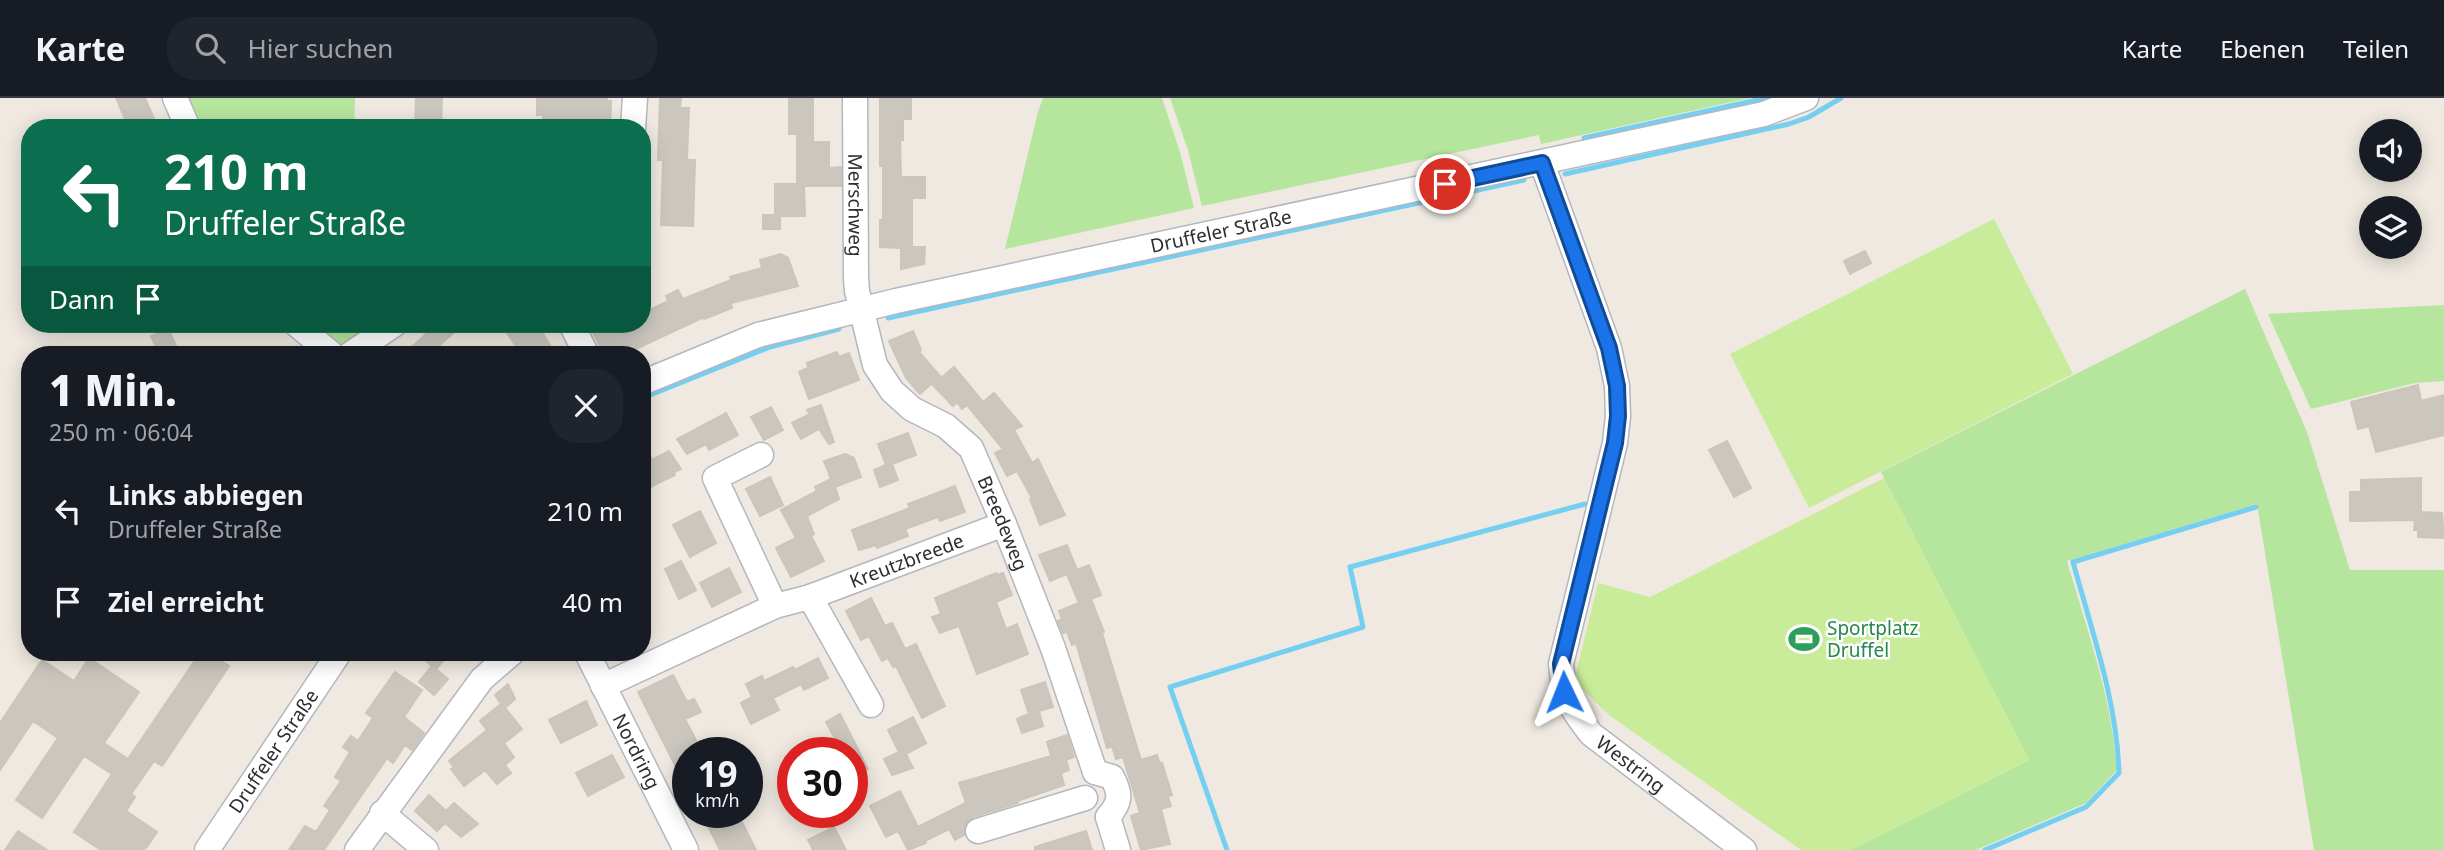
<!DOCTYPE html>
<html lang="de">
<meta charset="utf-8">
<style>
:root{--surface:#171b24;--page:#20242c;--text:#f1f3f6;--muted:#9ea1a6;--line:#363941}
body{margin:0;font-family:"Noto Sans",sans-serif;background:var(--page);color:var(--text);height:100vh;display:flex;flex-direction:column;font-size:26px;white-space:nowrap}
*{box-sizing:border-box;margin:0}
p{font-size:23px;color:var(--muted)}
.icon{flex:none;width:38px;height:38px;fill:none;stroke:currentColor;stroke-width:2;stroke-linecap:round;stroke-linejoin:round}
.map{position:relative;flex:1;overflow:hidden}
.details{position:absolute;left:21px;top:248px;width:630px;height:315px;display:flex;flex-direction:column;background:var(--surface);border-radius:28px;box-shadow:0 4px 18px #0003}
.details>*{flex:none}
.top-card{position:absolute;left:21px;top:21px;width:630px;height:214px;border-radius:28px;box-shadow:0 4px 18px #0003;background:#0b6e4f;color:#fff;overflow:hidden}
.buttons{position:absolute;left:2359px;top:21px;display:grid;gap:14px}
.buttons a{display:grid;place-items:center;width:63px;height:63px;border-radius:50%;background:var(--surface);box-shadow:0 4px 18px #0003;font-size:35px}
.speed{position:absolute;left:672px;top:639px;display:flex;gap:14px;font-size:35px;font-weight:700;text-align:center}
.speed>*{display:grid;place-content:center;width:91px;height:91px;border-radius:50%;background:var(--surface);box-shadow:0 4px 18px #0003;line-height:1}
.speed small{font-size:18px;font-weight:400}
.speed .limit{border:10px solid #d22;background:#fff;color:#111}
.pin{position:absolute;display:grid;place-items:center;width:60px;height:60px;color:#fff;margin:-30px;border:4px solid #fff;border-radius:50%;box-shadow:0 2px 7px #0007}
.me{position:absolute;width:77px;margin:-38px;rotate:358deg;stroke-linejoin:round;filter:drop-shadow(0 0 5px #0008)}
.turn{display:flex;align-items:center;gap:24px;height:147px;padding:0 28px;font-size:32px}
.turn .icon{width:91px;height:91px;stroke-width:2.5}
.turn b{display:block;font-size:49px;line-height:60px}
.then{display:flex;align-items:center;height:66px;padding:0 28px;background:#0003;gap:14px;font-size:26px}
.round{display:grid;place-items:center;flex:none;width:74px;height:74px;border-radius:28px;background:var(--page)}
.overview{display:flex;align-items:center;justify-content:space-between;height:119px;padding:0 28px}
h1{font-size:42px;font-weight:800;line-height:52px}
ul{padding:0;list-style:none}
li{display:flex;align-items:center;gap:21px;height:91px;padding:0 28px}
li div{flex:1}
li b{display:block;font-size:26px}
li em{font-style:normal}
header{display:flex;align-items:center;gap:42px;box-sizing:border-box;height:98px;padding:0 35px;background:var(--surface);border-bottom:2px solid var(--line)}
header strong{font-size:33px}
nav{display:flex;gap:38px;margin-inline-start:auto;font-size:24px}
.search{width:490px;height:63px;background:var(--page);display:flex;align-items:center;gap:18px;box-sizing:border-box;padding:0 24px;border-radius:28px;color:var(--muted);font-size:26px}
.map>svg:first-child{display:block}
</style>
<header>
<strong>Karte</strong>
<div class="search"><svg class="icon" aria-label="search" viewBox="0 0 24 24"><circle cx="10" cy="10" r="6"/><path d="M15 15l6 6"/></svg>Hier suchen</div>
<nav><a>Karte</a><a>Ebenen</a><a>Teilen</a></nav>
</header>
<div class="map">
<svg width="2444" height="752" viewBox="0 0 2444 752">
<rect width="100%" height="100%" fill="#efe9e1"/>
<!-- green -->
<path fill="#b6e59e" d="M 186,0 L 355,0 L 354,30 L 195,30 Z
M 1043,0 L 1162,0 L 1180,54 L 1194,110 L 1005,151 L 1038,14 Z
M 1170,0 L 1750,0 L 1541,46 L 1539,37 L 1202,108 L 1188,52 Z
M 2245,191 L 2307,334 L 2350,472 L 2444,472 L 2444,752 L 2314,752 L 2257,406 L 2067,463 C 2087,532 2112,600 2117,672 L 2086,705 L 1976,752 L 1851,752 L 2029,662 L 1881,374 Z
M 2444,207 L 2444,283 L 2415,285 L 2311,311 L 2268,216 Z
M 315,226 L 384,226 L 350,249 L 338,247 Z"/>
<!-- pitch -->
<path fill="#c9ec9a" d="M 1994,121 L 2073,276 L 1809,410 L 1730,256 Z
M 1884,380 L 2029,662 L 1851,752 L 1801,752 L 1609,617 L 1574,583 L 1598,485 L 1650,499 Z"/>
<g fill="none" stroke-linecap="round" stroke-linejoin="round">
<!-- stream -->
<path stroke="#75cff0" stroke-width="5" d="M 1584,40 L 1766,0
M 1565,76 L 1789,26 L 1809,19 L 1841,0
M 888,220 L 1524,82
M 650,297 L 770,249 L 839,231
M 1227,752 L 1170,589 L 1363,529 L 1350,469 L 1585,406
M 1985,752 L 2086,709 L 2119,675 C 2117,603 2092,534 2073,464 L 2256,409"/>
</g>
<!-- building -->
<path fill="#cbc7bf" stroke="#cbc5ba" stroke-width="2" d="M 116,0 L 145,0 L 158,30 L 129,30 Z
M 416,0 L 442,0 L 441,30 L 415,30 Z
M 537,0 L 607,0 L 607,3 L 611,3 L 610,30 L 543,30 L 543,17 L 537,17 Z
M 660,0 L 681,0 L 680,10 L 689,10 L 687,62 L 695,62 L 693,128 L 661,127 L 663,62 L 658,62 Z
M 789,0 L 813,0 L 813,44 L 829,44 L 829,70 L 841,69 L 841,88 L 804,88 L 805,118 L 780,118 L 780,131 L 763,131 L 763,117 L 775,117 L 775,86 L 797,86 L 797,36 L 789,36 Z
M 882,0 L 911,0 L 911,21 L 903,21 L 903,42 L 900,42 L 901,79 L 925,79 L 925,100 L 912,100 L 912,149 L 925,149 L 924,166 L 901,171 L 901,150 L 880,149 L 880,122 L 883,122 L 883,68 L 880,68 L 880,1 Z
M 1865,153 L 1871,165 L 1850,176 L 1844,163 Z
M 781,156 L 788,160 L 798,188 L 731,205 L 732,210 L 704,221 L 704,219 L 623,257 L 605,257 L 588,226 L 642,226 L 642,216 L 668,203 L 666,198 L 678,192 L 683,201 L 731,182 L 730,179 L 762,170 L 760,162 Z
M 437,226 L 463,226 L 429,257 L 403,257 Z
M 501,226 L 537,226 L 550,247 L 546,250 L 551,257 L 522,257 Z
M 169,232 L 176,248 L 159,255 L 151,238 Z
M 913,233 L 921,252 L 919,254 L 940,278 L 920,296 L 906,280 L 889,243 Z
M 837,254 L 839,259 L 849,255 L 859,282 L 809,301 L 799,274 L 808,270 L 807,265 Z
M 954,269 L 983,304 L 994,295 L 1022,328 L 1014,332 L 1032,365 L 1038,361 L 1065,417 L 1040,427 L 1030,401 L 1032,400 L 1017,373 L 1007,378 L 995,355 L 1003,351 L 967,307 L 962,311 L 957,304 L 953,308 L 933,287 Z
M 2418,287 L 2421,303 L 2444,297 L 2444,337 L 2376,354 L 2369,328 L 2358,331 L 2351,304 Z
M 821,307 L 834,344 L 829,346 L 819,331 L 801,341 L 792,325 L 810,316 L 807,312 Z
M 771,309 L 783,332 L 764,342 L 751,319 Z
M 726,315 L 738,337 L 709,352 L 706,346 L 687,356 L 677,341 Z
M 908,335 L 916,357 L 892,366 L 898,382 L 880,389 L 874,372 L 886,367 L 878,346 Z
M 642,342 L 652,362 L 669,353 L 681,371 L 674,374 L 675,377 L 642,393 Z
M 1727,343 L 1751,390 L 1734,399 L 1709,352 Z
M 845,356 L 854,360 L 861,379 L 835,389 L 839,401 L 807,418 L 814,436 L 811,438 L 824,463 L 791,479 L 776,450 L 796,440 L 781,412 L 817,393 L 815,389 L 831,381 L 824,363 Z
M 770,379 L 783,407 L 760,418 L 746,391 Z
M 2421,380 L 2421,414 L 2442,415 L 2444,440 L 2418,439 L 2418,432 L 2414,432 L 2415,422 L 2350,423 L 2350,394 L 2361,394 L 2361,382 Z
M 955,388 L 965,414 L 940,423 L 938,419 L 905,431 L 908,438 L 877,450 L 876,447 L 859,452 L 852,432 L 910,410 L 908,406 Z
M 700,413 L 716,445 L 690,459 L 673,427 Z
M 1067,447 L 1077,472 L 1089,467 L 1101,497 L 1091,501 L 1104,534 L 1102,535 L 1141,662 L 1157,657 L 1160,666 L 1162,665 L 1172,697 L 1168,698 L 1171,708 L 1161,711 L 1170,746 L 1141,752 L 1131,718 L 1140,715 L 1123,659 L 1116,661 L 1112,648 L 1107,650 L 1076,545 L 1072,547 L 1067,534 L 1063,535 L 1058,523 L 1062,521 L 1059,513 L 1079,505 L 1067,476 L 1050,483 L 1039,457 Z
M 681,463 L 696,492 L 679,501 L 665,471 Z
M 729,470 L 741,494 L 712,509 L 700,485 Z
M 996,475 L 997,477 L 1003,475 L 1012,497 L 996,504 L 1006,531 L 1017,526 L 1028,556 L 977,576 L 959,528 L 940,535 L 932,519 L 941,516 L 935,500 Z
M 871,500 L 885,528 L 892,525 L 905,551 L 916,546 L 945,608 L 922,620 L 896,568 L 893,569 L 888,560 L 882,563 L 869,538 L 861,542 L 846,513 Z
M 200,555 L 208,555 L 229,568 L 162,668 L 154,663 L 131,696 L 135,699 L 126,713 L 157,734 L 147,749 L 142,752 L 101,752 L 74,734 L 112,676 L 84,658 L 42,720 L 16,702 L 58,640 L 33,623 L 0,672 L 0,625 L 42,562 L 74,583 L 89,560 L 139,594 L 104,645 L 128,661 Z
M 417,555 L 450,555 L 436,571 L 448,581 L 434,597 L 419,584 L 432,568 Z
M 818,560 L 828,580 L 804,592 L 801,586 L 773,600 L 779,612 L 751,626 L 741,605 L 752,599 L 746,586 L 762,578 L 764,583 L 793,569 L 795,572 Z
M 395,574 L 422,592 L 404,619 L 424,635 L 412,652 L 405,647 L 393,665 L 387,660 L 324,752 L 289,752 L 305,728 L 316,734 L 330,712 L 324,708 L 341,683 L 335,679 L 350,654 L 343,649 L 351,638 L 358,643 L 373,620 L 366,615 Z
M 673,577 L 687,604 L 694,601 L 701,614 L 685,621 L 702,654 L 688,654 L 688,693 L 638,594 Z
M 1045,584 L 1053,609 L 1039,613 L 1043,628 L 1022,635 L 1017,621 L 1029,616 L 1021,592 Z
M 508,586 L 515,601 L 505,610 L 522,631 L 504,645 L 514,659 L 505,667 L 511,675 L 497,686 L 485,672 L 464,688 L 451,671 L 454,669 L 449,663 L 487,632 L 480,623 L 501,606 L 495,597 Z
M 586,603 L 597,627 L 561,645 L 549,622 Z
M 840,616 L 868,671 L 852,679 L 852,654 L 842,654 L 826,624 Z
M 913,619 L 926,645 L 906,656 L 913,670 L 892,677 L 884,661 L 899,654 L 888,632 Z
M 1067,637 L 1074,659 L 1066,662 L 1069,672 L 1061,675 L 1064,687 L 1017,703 L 1018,705 L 973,719 L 964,729 L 964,737 L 955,742 L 949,731 L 925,743 L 926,745 L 908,752 L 898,733 L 886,739 L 870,708 L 900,693 L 918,729 L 966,705 L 959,685 L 1051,658 L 1047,644 Z
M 612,657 L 624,679 L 588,698 L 576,675 Z
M 429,697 L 446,713 L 454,705 L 478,726 L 461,739 L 445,725 L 437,733 L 415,713 Z
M 701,714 L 737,714 L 756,752 L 720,752 Z
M 834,729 L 846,752 L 813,752 L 808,742 Z
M 18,733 L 47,752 L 5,752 Z
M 1086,733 L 1092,752 L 1035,752 L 1035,749 Z"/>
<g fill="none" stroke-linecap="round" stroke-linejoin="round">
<!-- minor casing -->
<g stroke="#b4b7c1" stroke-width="27">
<g id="minor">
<path d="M 175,0 L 188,30"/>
<path id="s1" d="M 855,0 L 856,180 L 857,193 L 875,267 L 892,293 L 912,311 L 946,328 L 971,350 L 1004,426 L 1053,550 L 1095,674"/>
<path d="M 633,30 L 635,0"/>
<path id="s2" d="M 1542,65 L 1609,250 L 1617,288 L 1618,318 L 1615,345 L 1561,566 C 1564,600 1570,609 1591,636 L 1744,752"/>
<path d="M 296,226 L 333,257"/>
<path d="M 571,226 L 587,257"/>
<path d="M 349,257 L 395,226"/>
<path id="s3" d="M 642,285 L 758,237 L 896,203 L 1764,16 L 1806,0"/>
<path d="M 761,357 L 715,380 L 775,508"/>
<path d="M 810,499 L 871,607"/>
<path id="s4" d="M 587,555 L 686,752"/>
<path id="s5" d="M 603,588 L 775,508 L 810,499 L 1004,426"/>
<path d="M 1095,674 L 1112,679 C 1121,696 1121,704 1108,719"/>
<path d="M 382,715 L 426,752"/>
<path d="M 1108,719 L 1118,752"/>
<path d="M 978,733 L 1085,700"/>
<path id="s6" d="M 207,752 L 339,555"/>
<path d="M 357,752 L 482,581 L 512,555"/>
</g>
</g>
<!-- minor -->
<use href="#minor" stroke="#fff" stroke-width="24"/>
</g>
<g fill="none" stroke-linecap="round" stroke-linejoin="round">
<!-- route casing -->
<g stroke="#114b97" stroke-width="18">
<path id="route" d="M 1445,86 L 1542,65 L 1609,250 L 1617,288 L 1618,318 L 1615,345 L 1561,566 L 1564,594"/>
</g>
<!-- route -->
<use href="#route" stroke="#1a73e8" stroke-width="12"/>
</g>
<!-- icons -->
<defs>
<g id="stadium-bare" transform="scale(2.415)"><path d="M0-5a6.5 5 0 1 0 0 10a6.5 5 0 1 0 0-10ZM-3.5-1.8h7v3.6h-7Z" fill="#2e9e5b" stroke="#fff" stroke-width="2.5" paint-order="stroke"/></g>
</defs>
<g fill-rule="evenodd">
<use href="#stadium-bare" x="1804" y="541"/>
</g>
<g text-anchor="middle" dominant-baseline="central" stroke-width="5" stroke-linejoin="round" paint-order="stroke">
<!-- street labels -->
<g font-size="19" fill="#2e2e2e" stroke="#fff">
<text stroke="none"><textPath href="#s1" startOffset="107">Merschweg</textPath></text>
<text stroke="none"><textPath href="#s3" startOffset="600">Druffeler Straße</textPath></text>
<text stroke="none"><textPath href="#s1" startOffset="480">Breedeweg</textPath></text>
<text stroke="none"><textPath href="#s5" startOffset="329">Kreutzbreede</textPath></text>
<text stroke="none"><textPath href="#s6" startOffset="119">Druffeler Straße</textPath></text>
<text stroke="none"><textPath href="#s4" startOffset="110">Nordring</textPath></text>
<text stroke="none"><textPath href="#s2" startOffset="648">Westring</textPath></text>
</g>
<!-- leisure labels -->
<g font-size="19" fill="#27864d" stroke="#fff" text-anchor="start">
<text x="1827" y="530">Sportplatz<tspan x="1827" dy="22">Druffel</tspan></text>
</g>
</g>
</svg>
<div class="buttons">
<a><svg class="icon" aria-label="sound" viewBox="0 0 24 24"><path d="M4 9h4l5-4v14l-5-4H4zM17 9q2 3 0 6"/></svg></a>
<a><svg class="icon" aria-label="layers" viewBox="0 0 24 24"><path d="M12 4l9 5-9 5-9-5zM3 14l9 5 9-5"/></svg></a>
</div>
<div class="speed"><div>19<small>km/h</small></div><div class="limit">30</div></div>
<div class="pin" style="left:1445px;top:86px;background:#d93025"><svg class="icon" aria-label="arrive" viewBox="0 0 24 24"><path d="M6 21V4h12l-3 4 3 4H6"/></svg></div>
<svg class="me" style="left:1564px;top:594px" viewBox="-20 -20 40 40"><path d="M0-17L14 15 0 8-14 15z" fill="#1a73e8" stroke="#fff" stroke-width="4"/></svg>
<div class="top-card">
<div class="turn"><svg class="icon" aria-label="left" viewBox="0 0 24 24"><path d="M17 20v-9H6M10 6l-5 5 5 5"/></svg><div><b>210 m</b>Druffeler Straße</div></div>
<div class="then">Dann<svg class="icon" aria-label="arrive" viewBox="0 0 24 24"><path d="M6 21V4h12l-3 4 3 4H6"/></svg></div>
</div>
<section class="details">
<div class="overview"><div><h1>1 Min.</h1><p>250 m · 06:04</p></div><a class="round"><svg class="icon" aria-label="close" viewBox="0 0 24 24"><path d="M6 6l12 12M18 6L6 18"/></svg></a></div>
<ul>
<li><svg class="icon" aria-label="left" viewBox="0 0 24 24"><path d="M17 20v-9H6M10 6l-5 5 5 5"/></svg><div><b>Links abbiegen</b><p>Druffeler Straße</p></div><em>210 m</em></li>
<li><svg class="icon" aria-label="arrive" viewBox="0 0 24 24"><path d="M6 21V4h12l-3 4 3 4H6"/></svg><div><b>Ziel erreicht</b></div><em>40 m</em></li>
</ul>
</section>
</div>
